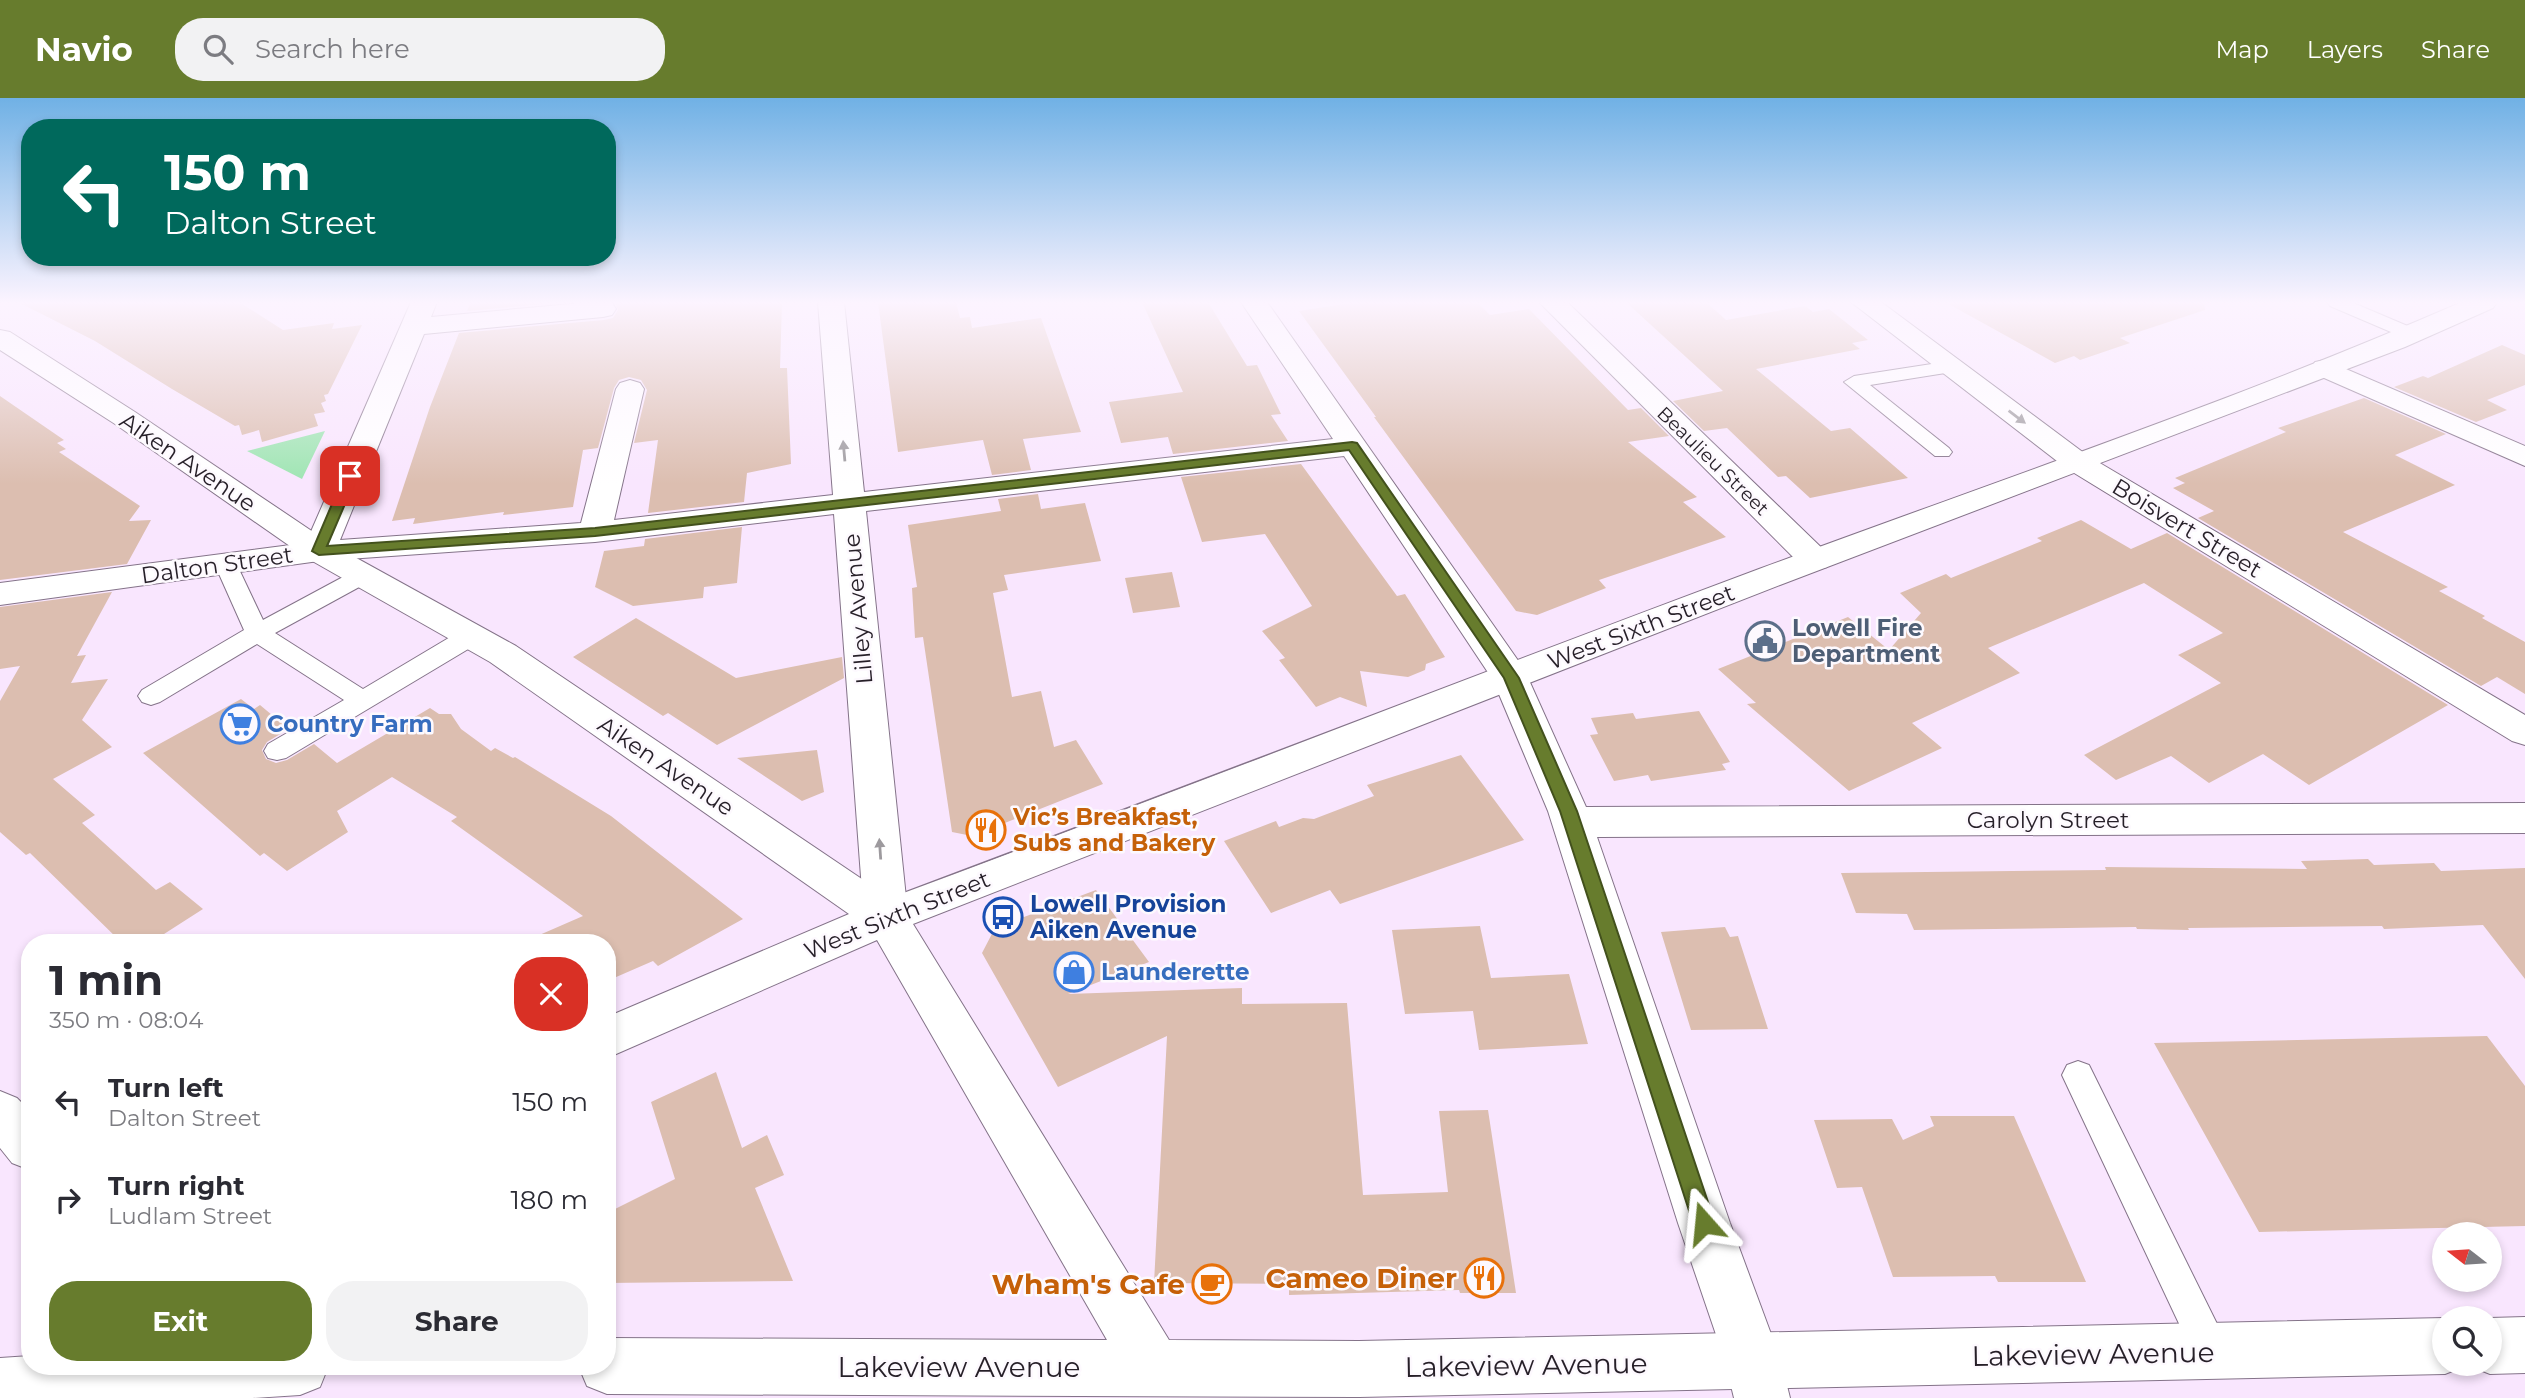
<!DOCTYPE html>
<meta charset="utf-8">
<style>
:root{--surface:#fff;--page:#f2f2f3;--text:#2b2b33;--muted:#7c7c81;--accent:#677c2d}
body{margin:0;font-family:Montserrat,sans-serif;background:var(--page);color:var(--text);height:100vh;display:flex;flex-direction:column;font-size:26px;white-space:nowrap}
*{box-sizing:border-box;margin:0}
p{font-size:23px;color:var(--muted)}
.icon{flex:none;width:38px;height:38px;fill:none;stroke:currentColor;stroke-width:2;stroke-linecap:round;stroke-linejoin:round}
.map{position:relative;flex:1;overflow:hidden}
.panel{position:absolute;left:21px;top:836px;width:595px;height:441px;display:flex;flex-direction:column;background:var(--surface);border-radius:28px;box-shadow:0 4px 10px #0003}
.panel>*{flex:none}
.top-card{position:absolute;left:21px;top:21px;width:595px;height:147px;border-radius:28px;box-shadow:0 4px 10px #0003;background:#00695c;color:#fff;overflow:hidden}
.needle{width:46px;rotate:287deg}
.buttons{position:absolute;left:2432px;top:1124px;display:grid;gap:14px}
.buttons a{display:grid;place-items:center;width:70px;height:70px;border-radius:50%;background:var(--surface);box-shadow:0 4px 10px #0003;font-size:35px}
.pin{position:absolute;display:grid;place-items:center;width:60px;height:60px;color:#fff;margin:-30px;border-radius:14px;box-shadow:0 4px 10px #0006}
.me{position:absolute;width:77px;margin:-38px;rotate:342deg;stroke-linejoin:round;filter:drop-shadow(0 0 5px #0008)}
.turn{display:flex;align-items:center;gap:24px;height:147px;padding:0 28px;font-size:32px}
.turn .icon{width:91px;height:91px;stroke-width:2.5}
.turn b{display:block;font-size:49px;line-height:60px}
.round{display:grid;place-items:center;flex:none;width:74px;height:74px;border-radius:28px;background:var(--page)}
.overview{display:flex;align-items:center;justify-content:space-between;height:119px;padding:0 28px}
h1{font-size:42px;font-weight:700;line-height:52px}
.action{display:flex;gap:14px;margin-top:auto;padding:14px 28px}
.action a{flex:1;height:80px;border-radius:28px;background:var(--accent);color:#fff;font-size:28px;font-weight:700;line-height:80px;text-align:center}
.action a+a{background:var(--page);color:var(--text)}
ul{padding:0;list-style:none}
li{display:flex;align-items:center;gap:21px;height:98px;padding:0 28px}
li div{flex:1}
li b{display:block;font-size:26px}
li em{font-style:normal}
header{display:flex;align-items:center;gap:42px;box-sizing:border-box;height:98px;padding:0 35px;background:var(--accent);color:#fff}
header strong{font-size:33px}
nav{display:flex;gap:38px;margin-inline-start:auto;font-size:24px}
.search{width:490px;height:63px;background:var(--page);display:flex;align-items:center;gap:18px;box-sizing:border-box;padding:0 24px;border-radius:28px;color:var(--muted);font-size:26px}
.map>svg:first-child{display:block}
</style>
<header>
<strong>Navio</strong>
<div class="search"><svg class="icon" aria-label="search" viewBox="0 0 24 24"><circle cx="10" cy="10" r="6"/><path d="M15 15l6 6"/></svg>Search here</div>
<nav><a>Map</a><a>Layers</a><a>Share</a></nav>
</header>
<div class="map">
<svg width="2525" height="1300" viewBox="0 0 2525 1300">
<rect width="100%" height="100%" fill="#f9e6fe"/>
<!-- green -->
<path fill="#9ee5b2" d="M 325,333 L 302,381 L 247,353 Z"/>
<!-- building -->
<path fill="#dcbeb0" d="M 18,204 L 239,204 L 283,232 L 334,225 L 332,231 L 362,227 L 328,296 L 324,297 L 326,303 L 321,305 L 325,314 L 314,316 L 318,328 L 262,344 L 259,332 L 242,337 L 239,327 L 235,328 L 172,291 L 95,243 Z
M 471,204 L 563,204 L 467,213 Z
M 615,204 L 782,204 L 780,270 L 787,270 L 791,366 L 747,375 L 744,404 L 648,415 L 658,342 L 634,345 L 647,292 L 641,282 L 629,279 L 619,282 L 614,290 L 598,350 L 583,352 L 573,409 L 503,417 L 504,414 L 413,426 L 415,420 L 392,423 L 430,309 L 459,235 L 604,222 L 613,220 L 618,212 Z
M 878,204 L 956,204 L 960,220 L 970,219 L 972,230 L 1041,220 L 1081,334 L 1023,341 L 1031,372 L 992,377 L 983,342 L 898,354 Z
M 1142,204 L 1208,204 L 1247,268 L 1257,267 L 1281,316 L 1271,317 L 1288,343 L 1173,356 L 1168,339 L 1121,345 L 1109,304 L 1183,294 Z
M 1357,204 L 1477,204 L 1490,217 L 1529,211 L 1628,312 L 1641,310 L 1669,338 L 1628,344 L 1697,399 L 1683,404 L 1726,439 L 1599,482 L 1606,490 L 1537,517 L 1516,513 L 1374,319 L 1376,319 L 1299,213 Z
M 1626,204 L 1706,204 L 1726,222 L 1805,208 L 1813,214 L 1829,211 L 1868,242 L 1852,245 L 1860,251 L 1756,271 L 1831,333 L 1850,330 L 1908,380 L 1810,400 L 1786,378 L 1778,379 L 1727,330 L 1704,333 L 1673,303 L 1723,293 Z
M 1945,204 L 2204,204 L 2205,212 L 2120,240 L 2130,245 L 2080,262 L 2074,258 L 2055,265 Z
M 2502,247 L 2525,257 L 2525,287 L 2487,302 L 2507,312 L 2476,324 L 2394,289 L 2423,278 L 2428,280 Z
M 0,298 L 64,342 L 57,345 L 66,351 L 59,354 L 140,408 L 129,423 L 151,422 L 127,466 L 0,482 Z
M 2364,300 L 2446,336 L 2395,357 L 2455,387 L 2343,434 L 2448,489 L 2439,493 L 2485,518 L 2482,520 L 2525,544 L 2525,596 L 2497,579 L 2481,588 L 2198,420 L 2214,413 L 2173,390 L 2185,385 L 2175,380 L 2286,334 L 2278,330 Z
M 1301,366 L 1397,498 L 1405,496 L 1445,559 L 1426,566 L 1425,572 L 1408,579 L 1360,573 L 1367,609 L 1340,599 L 1316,609 L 1279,562 L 1285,560 L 1262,533 L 1312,508 L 1265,436 L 1202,444 L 1181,379 Z
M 1038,396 L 1041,411 L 1085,405 L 1101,463 L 1004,477 L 1008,492 L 993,495 L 1012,599 L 1041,593 L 1054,649 L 1076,642 L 1103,686 L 972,738 L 952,734 L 923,539 L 915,540 L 912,490 L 917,489 L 908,427 L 1001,413 L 998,401 Z
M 2081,422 L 2131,451 L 2167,435 L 2448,607 L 2309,687 L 2263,656 L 2209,685 L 2171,658 L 2116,682 L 2084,657 L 2221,585 L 2178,557 L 2223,535 L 2144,485 L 1988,550 L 2020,575 L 1912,625 L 1942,650 L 1849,693 L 1747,606 L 1756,605 L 1718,571 L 1848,519 L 1889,552 L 1921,515 L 1900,495 L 1946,476 L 1951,480 L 2042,443 L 2037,440 Z
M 742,429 L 737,485 L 704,489 L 703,500 L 633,508 L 595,489 L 604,453 L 644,448 L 645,441 Z
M 1172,474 L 1180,509 L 1133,515 L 1125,480 Z
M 112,494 L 77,558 L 86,557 L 71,585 L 108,581 L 82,622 L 112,649 L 53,681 L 95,717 L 82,725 L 156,792 L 170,784 L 203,811 L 150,845 L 122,845 L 30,755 L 26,757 L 0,734 L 0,603 L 20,568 L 0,571 L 0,509 Z
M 636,520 L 736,580 L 842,559 L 844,580 L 717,647 L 668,615 L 663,618 L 573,559 Z
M 241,601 L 254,611 L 260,607 L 284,627 L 287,625 L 292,629 L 267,644 L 262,652 L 266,661 L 276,665 L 287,662 L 314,646 L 337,665 L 430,610 L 439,616 L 451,616 L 461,631 L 491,653 L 495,650 L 513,660 L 515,659 L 611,718 L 743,821 L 658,868 L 653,863 L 607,883 L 607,845 L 521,845 L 583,818 L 451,723 L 457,719 L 392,679 L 337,713 L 348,734 L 287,773 L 264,755 L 260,758 L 143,655 Z
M 1699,613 L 1730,664 L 1722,666 L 1726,672 L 1651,683 L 1648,677 L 1614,683 L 1590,637 L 1598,636 L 1591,620 L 1633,615 L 1636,621 Z
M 817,652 L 824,694 L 802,703 L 737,660 Z
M 1461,657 L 1524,742 L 1340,806 L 1330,792 L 1271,815 L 1224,743 L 1276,723 L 1279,729 L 1303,720 L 1314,721 L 1374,698 L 1367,687 Z
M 2368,761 L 2374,767 L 2434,765 L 2441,773 L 2525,770 L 2525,881 L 2483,827 L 2384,831 L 2382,828 L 2188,830 L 2189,832 L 2137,831 L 2136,829 L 1914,832 L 1907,816 L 1856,815 L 1841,775 L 2106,772 L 2105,769 L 2307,771 L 2301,763 Z
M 1096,792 L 1149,864 L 1068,896 L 1242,890 L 1242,906 L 1347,905 L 1363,1097 L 1448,1094 L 1439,1013 L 1488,1012 L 1516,1195 L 1460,1195 L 1459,1192 L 1289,1197 L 1289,1186 L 1154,1185 L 1167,938 L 1058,989 L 982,855 L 995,830 Z
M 1480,828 L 1491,880 L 1569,876 L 1588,946 L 1479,952 L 1473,913 L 1405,916 L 1392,832 Z
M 1725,829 L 1730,839 L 1738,838 L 1768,931 L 1691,932 L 1661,834 Z
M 2487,938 L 2525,988 L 2525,1128 L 2259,1134 L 2154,945 Z
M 716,974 L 742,1050 L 767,1037 L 784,1077 L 755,1090 L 793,1183 L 607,1185 L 607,1115 L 675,1081 L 651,1004 Z
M 1930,1018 L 2014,1018 L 2086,1184 L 1998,1184 L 1995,1178 L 1893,1179 L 1862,1089 L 1837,1090 L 1814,1022 L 1892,1021 L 1903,1042 L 1934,1028 Z"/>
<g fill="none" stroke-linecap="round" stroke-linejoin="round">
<!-- lane casing -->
<g stroke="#847389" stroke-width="2">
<path id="lane" d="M 2327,204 L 2351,204 L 2417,232 L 2420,236 L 2417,240 L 2405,240 L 2330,208 Z
M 1951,263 L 1960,269 L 1958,273 L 1870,287 L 1949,350 L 1952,354 L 1949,358 L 1935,358 L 1844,284 L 1854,278 Z
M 226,460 L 234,462 L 237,467 L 263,522 L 356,472 L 372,472 L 375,477 L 372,482 L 275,535 L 363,591 L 462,532 L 471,530 L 480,532 L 483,538 L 480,544 L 286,660 L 277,662 L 268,660 L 264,653 L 268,646 L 344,602 L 257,546 L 160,604 L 151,607 L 142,604 L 138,598 L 142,592 L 244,532 L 215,467 L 218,462 Z
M 2078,963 L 2089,967 L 2224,1240 L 2230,1253 L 2224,1266 L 2211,1272 L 2198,1266 L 2062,977 L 2067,967 Z"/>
</g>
<!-- street casing -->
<g stroke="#847389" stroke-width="2">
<path id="street" d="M 411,204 L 437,204 L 431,219 L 593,204 L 612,205 L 616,211 L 612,217 L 603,219 L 424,236 L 340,442 L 581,425 L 616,291 L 620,285 L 630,282 L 640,285 L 644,291 L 614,422 L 833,397 L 818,204 L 844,204 L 864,394 L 1333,341 L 1241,204 L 1267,204 L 1524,571 L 1586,709 L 2525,705 L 2525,735 L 1597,739 L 1730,1125 L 1781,1263 L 1790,1300 L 1734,1300 L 1725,1263 L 1678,1125 L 1548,713 L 1493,582 L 1344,358 L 866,413 L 908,819 L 901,831 L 886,836 L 871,831 L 864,819 L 834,416 L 595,444 L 319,463 L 0,507 L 0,485 L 306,445 Z
M 1539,204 L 1567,204 L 1827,455 L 1832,462 L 1827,469 L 1815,472 L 1803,469 Z
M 1851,204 L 1881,204 L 2088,358 L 2525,617 L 2525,647 L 2512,643 L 2066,370 Z
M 2325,262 L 2525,348 L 2525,368 L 2315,276 L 2311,270 L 2315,264 Z
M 0,993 L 17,1000 L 30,1013 L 30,1072 L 12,1065 L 0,1050 Z"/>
</g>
<!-- secondary casing -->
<g stroke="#847389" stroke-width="2">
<path id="secondary" d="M 2462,204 L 2497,204 L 2493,210 L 2405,249 L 1780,487 L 913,826 L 1169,1242 L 1359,1243 L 2445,1220 L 2445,1265 L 2465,1265 L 2465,1268 L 2445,1276 L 1359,1299 L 607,1296 L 587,1288 L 579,1269 L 607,1269 L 607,1240 L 1107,1242 L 877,842 L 607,960 L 607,919 L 849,816 L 490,564 L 307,460 L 115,326 L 0,252 L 0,232 L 10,234 L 135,314 L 331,446 L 516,548 L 890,800 C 1181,692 1469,579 1759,471 C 1994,384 2232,304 2462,204 Z
M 2525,1219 L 2525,1275 L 2490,1276 L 2470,1268 L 2470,1265 L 2490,1265 L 2490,1220 Z
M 30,1258 L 30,1269 L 328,1269 L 320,1289 L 300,1297 L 252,1300 L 0,1300 L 0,1260 Z"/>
</g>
<!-- lane -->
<use href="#lane" fill="#fff" fill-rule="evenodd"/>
<!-- street -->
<use href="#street" fill="#fff" fill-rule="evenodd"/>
<!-- secondary -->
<use href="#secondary" fill="#fff" fill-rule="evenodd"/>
</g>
<!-- one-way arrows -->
<defs><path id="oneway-solid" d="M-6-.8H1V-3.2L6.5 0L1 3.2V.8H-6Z" transform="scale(1.75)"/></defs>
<g fill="#9d9a9e">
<use href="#oneway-solid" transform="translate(2017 319) rotate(37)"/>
<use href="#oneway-solid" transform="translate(844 353) rotate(-95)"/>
<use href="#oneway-solid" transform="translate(880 751) rotate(-94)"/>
</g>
<!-- sky -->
<linearGradient id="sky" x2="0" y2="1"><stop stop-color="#70b1e5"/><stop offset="0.53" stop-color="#fcf4ff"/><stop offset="1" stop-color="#fcf4ff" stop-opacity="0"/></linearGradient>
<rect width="2525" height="386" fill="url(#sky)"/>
<!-- route -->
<path fill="#677c2d" stroke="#43511d" stroke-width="2" d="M 1352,344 L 1357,345 L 1519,580 L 1577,713 L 1715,1125 L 1712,1132 L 1704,1135 L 1696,1132 L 1693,1125 L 1560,713 L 1504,580 L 1349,352 L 595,438 L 319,457 L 312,453 L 344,378 L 350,374 L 357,378 L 327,448 L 595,430 Z"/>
<!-- icons -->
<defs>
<g id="civic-ring" transform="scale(2.0125)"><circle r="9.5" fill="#fdf9fe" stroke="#5c6f8a" stroke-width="1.5"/><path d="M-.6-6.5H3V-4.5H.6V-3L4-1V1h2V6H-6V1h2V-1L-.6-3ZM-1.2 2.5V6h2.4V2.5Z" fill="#5c6f8a"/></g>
<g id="supermarket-ring" transform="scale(2.0125)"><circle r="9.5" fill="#fdf9fe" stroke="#3f7fe0" stroke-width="1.5"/><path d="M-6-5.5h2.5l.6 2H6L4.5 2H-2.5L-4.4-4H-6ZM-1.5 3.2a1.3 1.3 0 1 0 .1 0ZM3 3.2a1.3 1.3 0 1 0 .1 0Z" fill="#3f7fe0"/></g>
<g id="restaurant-ring" transform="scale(2.0125)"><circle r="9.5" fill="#fdf9fe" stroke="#e8710a" stroke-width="1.5"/><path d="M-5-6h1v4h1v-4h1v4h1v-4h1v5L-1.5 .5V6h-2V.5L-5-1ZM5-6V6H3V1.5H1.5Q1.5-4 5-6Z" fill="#e8710a"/></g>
<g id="bus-ring" transform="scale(2.0125)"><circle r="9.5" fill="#fdf9fe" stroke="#1a4fb4" stroke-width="1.5"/><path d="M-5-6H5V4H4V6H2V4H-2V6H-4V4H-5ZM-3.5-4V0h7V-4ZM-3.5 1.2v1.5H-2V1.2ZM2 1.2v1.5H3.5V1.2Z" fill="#1a4fb4"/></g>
<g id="shop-ring" transform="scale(2.0125)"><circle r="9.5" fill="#fdf9fe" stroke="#3f7fe0" stroke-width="1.5"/><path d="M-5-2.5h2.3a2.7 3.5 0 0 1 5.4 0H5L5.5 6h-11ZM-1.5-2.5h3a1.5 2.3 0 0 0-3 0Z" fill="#3f7fe0"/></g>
<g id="cafe-ring" transform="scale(2.0125)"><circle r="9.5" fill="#fdf9fe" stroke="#e8710a" stroke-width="1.5"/><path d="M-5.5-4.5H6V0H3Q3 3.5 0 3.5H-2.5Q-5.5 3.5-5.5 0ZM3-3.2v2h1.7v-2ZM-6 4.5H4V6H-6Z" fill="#e8710a"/></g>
</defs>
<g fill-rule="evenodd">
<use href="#civic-ring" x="1765" y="543"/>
<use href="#supermarket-ring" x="240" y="626"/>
<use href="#restaurant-ring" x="986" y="732"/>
<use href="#bus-ring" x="1003" y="819"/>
<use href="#shop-ring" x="1074" y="874"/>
<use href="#restaurant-ring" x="1484" y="1180"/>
<use href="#cafe-ring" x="1212" y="1186"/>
</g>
<g text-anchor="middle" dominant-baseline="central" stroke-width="5" stroke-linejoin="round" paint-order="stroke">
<!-- far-street labels -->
<g font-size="19" fill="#261f28" stroke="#fdf9fe">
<text transform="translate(1713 363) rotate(44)">Beaulieu Street</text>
</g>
<!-- street labels -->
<g font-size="23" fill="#261f28" stroke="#fdf9fe">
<text transform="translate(188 364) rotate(34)">Aiken Avenue</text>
<text transform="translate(2187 430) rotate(31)">Boisvert Street</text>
<text transform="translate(217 467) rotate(-8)">Dalton Street</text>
<text transform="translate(858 511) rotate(-95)">Lilley Avenue</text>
<text transform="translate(1641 529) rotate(-21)">West Sixth Street</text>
<text transform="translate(666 668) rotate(34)">Aiken Avenue</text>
<text x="2048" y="722">Carolyn Street</text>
<text transform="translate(897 817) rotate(-22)">West Sixth Street</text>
</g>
<!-- service labels -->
<g font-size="23" font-weight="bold" fill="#4e5e75" stroke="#fdf9fe" text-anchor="start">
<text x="1792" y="530">Lowell Fire<tspan x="1792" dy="26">Department</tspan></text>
</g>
<!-- shop labels -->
<g font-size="23" font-weight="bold" fill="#366cbe" stroke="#fdf9fe" text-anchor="start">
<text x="267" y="626">Country Farm</text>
<text x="1101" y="874">Launderette</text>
</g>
<!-- food labels -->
<g font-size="23" font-weight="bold" fill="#c56008" stroke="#fdf9fe" text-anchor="start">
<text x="1013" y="719">Vic’s Breakfast,<tspan x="1013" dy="26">Subs and Bakery</tspan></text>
</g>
<!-- transit labels -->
<g font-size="23" font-weight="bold" fill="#164399" stroke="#fdf9fe" text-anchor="start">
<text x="1030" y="806">Lowell Provision<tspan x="1030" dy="26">Aiken Avenue</tspan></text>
</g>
<!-- near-food labels -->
<g font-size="28" font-weight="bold" fill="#c56008" stroke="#fdf9fe" text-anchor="end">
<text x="1457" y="1180">Cameo Diner</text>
<text x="1185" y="1186">Wham's Cafe</text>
</g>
<!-- near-street labels -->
<g font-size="28" fill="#261f28" stroke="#fdf9fe">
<text transform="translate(2093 1256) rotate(-1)">Lakeview Avenue</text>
<text transform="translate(1526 1267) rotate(-1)">Lakeview Avenue</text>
<text x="959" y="1269">Lakeview Avenue</text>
</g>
</g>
</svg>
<div class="buttons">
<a><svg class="needle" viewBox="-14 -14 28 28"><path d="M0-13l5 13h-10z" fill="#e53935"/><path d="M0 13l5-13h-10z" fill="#7c7c81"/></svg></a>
<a><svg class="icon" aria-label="search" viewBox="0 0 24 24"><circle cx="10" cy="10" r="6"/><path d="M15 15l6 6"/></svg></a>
</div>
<div class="pin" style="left:350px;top:378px;background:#d93025"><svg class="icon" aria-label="arrive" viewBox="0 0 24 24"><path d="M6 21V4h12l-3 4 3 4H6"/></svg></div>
<svg class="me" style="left:1704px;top:1125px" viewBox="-20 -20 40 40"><path d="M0-17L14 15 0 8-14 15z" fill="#677c2d" stroke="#fff" stroke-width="4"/></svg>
<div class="top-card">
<div class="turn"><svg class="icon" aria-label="left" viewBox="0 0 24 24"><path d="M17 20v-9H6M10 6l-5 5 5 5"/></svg><div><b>150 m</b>Dalton Street</div></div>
</div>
<section class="panel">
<div class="overview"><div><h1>1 min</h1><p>350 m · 08:04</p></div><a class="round" style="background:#d93025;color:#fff"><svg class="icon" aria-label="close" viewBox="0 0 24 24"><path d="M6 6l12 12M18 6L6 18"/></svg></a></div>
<ul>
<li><svg class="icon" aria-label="left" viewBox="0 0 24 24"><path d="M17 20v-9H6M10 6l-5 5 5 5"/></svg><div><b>Turn left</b><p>Dalton Street</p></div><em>150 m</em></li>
<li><svg class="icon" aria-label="right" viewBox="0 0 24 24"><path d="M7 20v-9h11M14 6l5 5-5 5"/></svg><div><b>Turn right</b><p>Ludlam Street</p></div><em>180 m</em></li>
</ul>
<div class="action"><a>Exit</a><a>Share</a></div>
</section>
</div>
